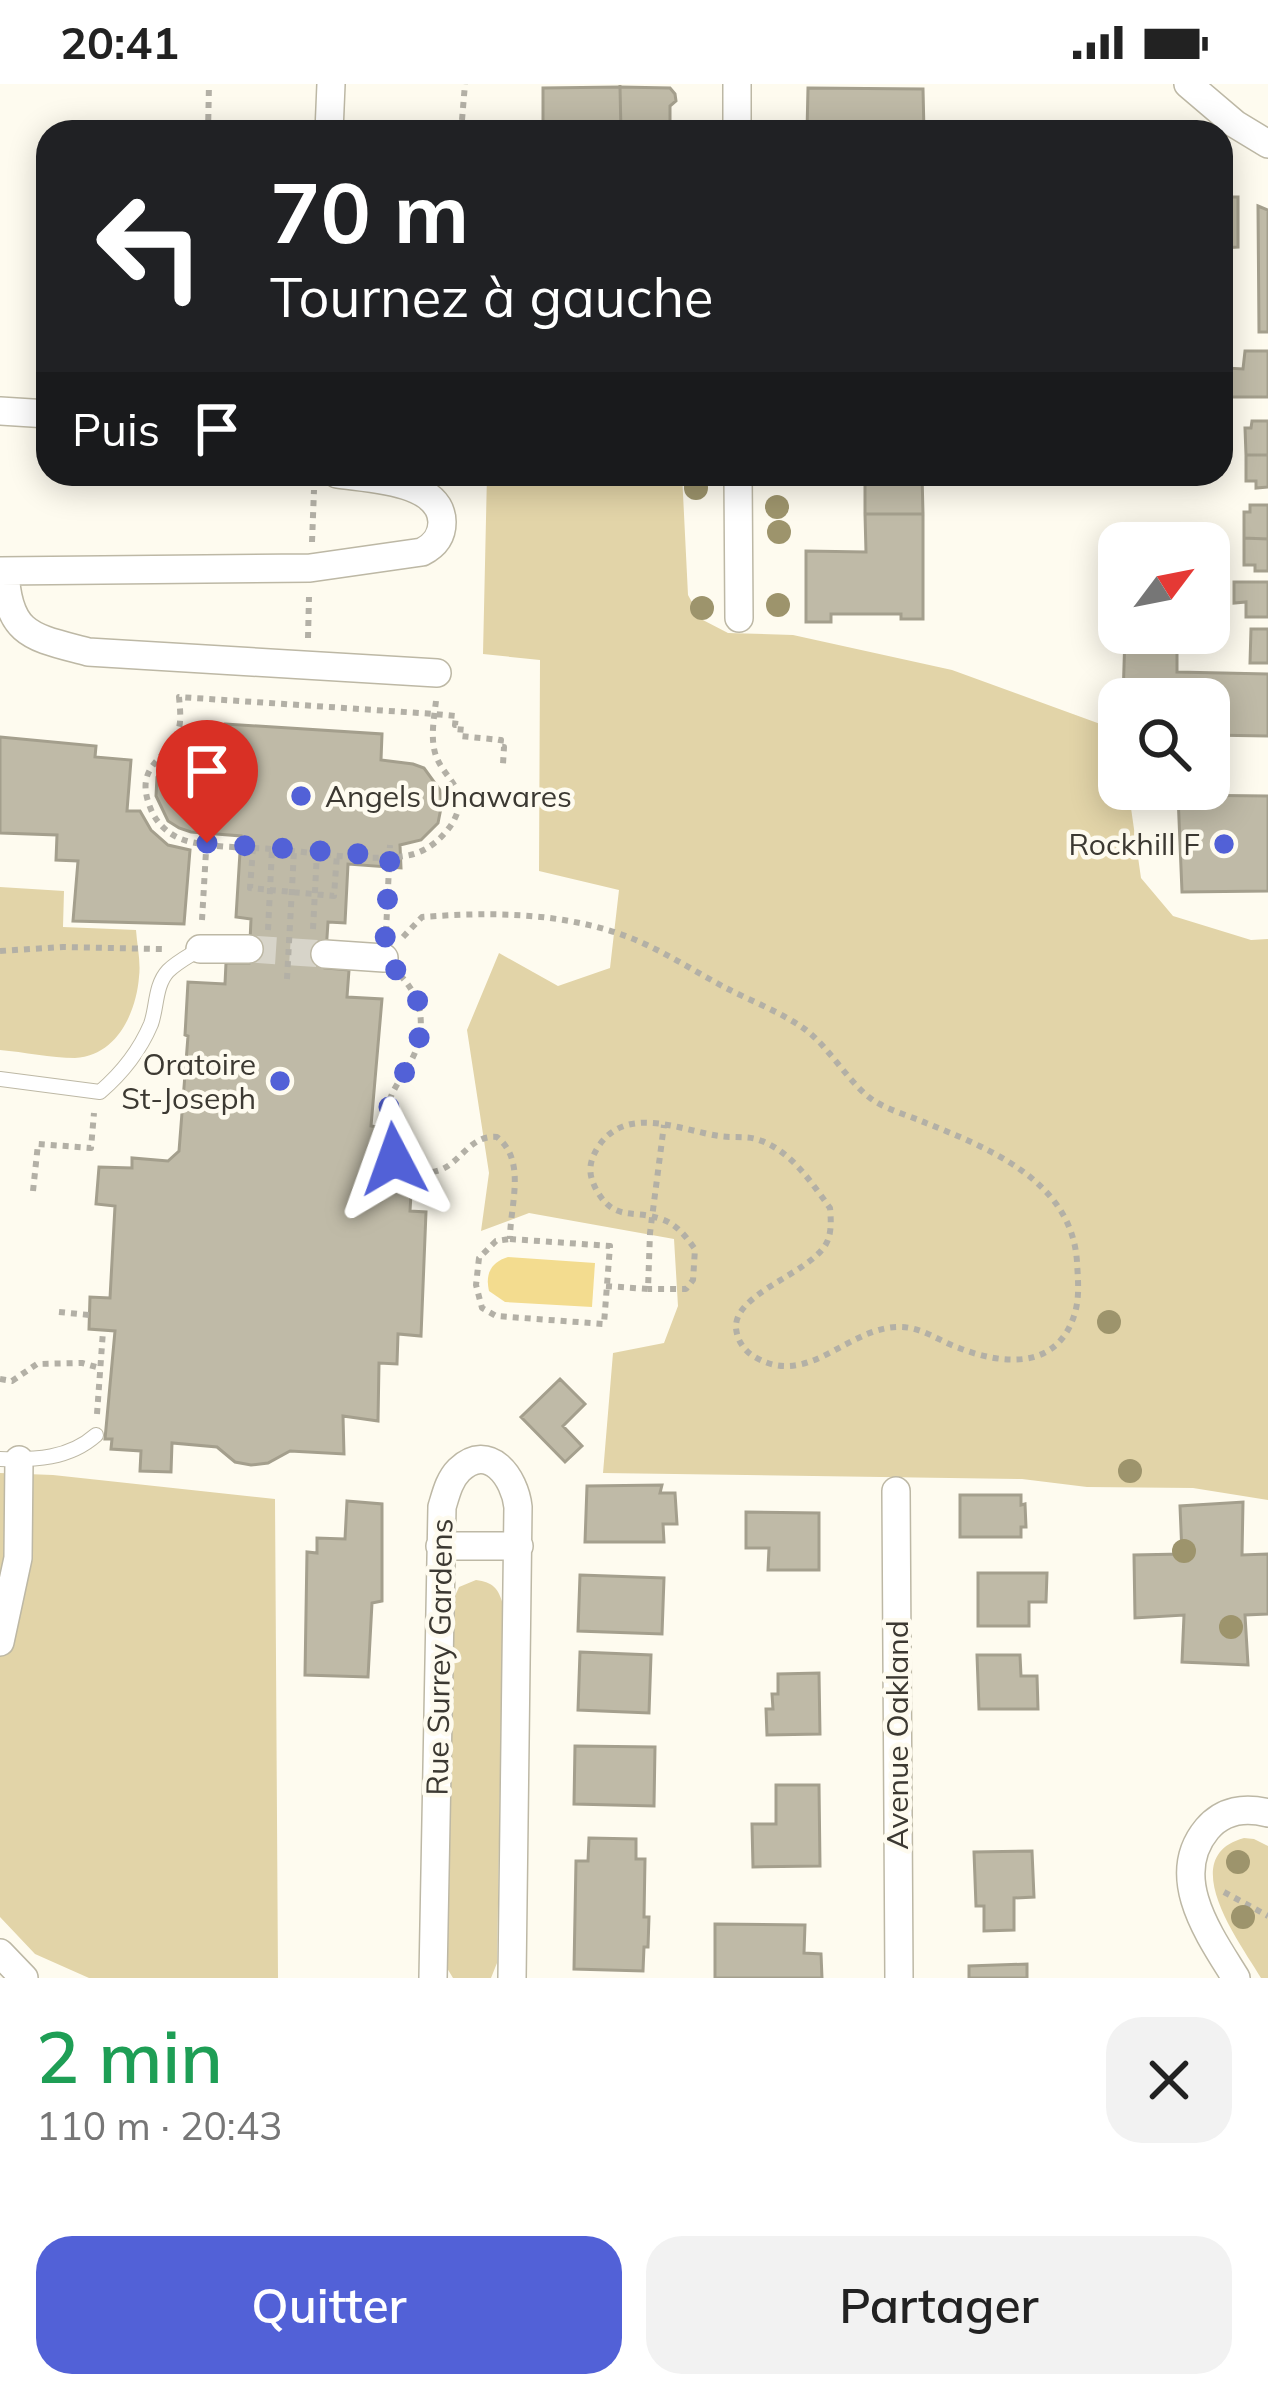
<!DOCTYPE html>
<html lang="fr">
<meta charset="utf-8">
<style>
:root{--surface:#fff;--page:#f2f2f2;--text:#222;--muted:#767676;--accent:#5261d7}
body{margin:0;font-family:Mulish,sans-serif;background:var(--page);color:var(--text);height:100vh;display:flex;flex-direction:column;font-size:45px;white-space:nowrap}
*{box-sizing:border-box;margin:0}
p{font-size:39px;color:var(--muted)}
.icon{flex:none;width:66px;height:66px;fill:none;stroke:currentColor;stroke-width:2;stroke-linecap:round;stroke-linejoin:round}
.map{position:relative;height:1894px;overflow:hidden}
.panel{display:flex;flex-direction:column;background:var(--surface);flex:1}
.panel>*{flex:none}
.banner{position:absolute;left:36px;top:36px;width:1197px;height:366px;border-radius:36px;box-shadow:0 6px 30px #0003;background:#202124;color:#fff;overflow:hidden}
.needle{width:78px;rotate:58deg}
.tools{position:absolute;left:1098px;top:438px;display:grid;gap:24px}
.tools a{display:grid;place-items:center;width:132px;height:132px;border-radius:24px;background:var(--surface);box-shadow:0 6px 30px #0003;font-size:60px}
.pin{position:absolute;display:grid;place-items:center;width:102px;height:102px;color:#fff;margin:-123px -51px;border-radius:50% 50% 50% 0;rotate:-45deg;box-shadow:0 0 12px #0007}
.pin .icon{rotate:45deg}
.me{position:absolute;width:132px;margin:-66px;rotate:356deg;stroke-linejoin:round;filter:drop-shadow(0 0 9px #0008)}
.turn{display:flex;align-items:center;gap:42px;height:252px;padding:0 36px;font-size:54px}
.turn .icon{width:156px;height:156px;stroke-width:2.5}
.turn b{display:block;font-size:84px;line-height:102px}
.then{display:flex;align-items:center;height:114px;padding:0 36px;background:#0003;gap:24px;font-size:45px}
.round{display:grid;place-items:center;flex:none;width:126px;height:126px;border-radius:36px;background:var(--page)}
.head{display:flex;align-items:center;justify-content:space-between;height:204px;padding:0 36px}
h1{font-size:72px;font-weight:600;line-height:90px;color:#1e9e55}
.action{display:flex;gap:24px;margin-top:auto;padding:24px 36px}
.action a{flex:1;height:138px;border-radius:36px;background:var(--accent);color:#fff;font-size:48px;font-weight:600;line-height:138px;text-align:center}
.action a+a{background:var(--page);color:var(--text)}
.status{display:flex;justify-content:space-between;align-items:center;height:84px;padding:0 60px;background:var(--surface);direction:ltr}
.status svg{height:33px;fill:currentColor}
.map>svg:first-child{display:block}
</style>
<div class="status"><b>20:41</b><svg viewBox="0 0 49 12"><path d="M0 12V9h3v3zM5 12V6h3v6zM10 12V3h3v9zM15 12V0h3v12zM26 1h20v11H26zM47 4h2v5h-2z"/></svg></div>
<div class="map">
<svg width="1268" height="1894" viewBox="0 0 1268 1894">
<rect width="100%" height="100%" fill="#fefbef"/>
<!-- green -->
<path fill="#e2d4a8" d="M 487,390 L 682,390 L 688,511 L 701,535 L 728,549 L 793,551 L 952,586 L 1103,641 L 1119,705 L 1122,705 L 1131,724 L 1141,794 L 1173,832 L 1251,856 L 1268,855 L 1268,1416 L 1193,1404 L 1087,1403 L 1022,1395 L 603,1389 L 613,1269 L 664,1259 L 678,1222 L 674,1155 L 529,1129 L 481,1147 L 489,1089 L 467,946 L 499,869 L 558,902 L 610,884 L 619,806 L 539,787 L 540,576 L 483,570 Z
M 0,803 L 64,807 L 63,843 L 136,846 C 137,861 141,878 139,893 C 136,930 116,972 75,974 C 51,974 24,968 0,966 Z
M 0,1389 L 53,1391 L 275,1415 L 278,1894 L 89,1894 L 35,1870 L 0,1833 Z
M 476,1496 C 493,1498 499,1505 503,1521 L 497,1879 L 491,1894 L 453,1894 L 447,1884 L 452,1519 L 459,1503 Z
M 1244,1754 L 1254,1755 L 1268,1762 L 1268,1894 L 1261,1894 C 1241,1860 1174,1773 1244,1754 Z"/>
<!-- water -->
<path fill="#f3dc8f" d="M 508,1173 L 595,1179 L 592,1223 L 505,1218 L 489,1207 C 485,1190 491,1178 508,1173 Z"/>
<!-- building -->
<path fill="#bfbaa7" stroke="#a49f8d" stroke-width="3" d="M 620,3 L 670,4 L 675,10 L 676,17 L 670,22 L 670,48 L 621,48 Z
M 620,3 L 621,48 L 543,48 L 543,4 Z
M 808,4 L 923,5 L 924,48 L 807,48 Z
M 1221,113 L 1238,113 L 1238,163 L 1221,164 Z
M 1258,122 L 1268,126 L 1268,248 L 1259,248 Z
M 1245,267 L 1268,267 L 1268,313 L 1231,313 L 1230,325 L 1221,326 L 1221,292 L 1227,292 L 1227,284 L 1243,285 Z
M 1252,337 L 1268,337 L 1268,371 L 1246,371 L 1245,344 L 1251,344 Z
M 1246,371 L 1268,371 L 1268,403 L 1256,404 L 1256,397 L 1246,397 Z
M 808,390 L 922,390 L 923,430 L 865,430 L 865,391 L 808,392 Z
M 1250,421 L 1268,421 L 1268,455 L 1244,454 L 1244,428 L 1250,428 Z
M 865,430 L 923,430 L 923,535 L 901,535 L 901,530 L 831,530 L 831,538 L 806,538 L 806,467 L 866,468 Z
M 1244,454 L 1268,455 L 1268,487 L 1255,487 L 1255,481 L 1244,481 Z
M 1234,498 L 1268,498 L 1268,533 L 1246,533 L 1246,518 L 1234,519 Z
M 1251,545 L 1268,545 L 1268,579 L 1250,579 Z
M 1125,550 L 1177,551 L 1177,588 L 1268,590 L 1268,652 L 1209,651 L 1209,615 L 1123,615 Z
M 225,640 L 382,650 L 381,676 L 413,680 L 424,684 L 440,706 L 442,719 L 438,739 L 421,756 L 400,761 L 401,784 L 348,780 L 345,839 L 328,838 L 325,884 L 349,886 L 347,913 L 382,915 L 371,1042 L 378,1043 L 375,1071 L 386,1092 L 412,1094 L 410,1127 L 426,1128 L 421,1252 L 398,1250 L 397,1280 L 379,1279 L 378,1337 L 343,1332 L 344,1370 L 290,1367 L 268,1379 L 251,1381 L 235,1378 L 217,1363 L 172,1359 L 171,1388 L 140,1387 L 141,1367 L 111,1365 L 112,1355 L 105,1355 L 115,1247 L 89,1245 L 90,1213 L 110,1214 L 115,1122 L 96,1120 L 99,1083 L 132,1084 L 132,1074 L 168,1077 L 179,1067 L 188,952 L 185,951 L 188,898 L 225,900 L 226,879 L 249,879 L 251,835 L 236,833 L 241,752 L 191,748 L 179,744 L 168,737 L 156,712 L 157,693 L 172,673 L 192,664 L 223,666 Z
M 0,653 L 96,662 L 95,673 L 131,676 L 127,727 L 140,727 L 151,746 L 168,761 L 190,766 L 184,840 L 73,837 L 78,777 L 56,776 L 57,751 L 0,749 Z
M 1178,711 L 1268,712 L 1268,807 L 1182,808 Z
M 560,1295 L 585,1320 L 563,1342 L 582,1362 L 565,1378 L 521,1333 Z
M 662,1401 L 660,1409 L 675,1409 L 677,1440 L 663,1440 L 664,1458 L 585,1458 L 587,1402 Z
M 960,1411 L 1021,1411 L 1021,1421 L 1025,1420 L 1026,1443 L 1021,1443 L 1021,1453 L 960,1453 Z
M 347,1417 L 382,1420 L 382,1517 L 372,1519 L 368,1593 L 305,1591 L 307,1468 L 317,1469 L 317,1454 L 345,1455 Z
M 1243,1418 L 1242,1471 L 1268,1470 L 1268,1530 L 1245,1531 L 1248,1581 L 1182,1578 L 1184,1531 L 1135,1534 L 1134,1471 L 1182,1470 L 1180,1422 Z
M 746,1428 L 819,1429 L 819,1486 L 768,1486 L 769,1464 L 746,1464 Z
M 978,1489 L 1047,1489 L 1046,1518 L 1029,1518 L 1029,1542 L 978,1542 Z
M 580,1491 L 664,1494 L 662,1550 L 578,1547 Z
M 580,1568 L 651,1571 L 649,1629 L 578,1626 Z
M 977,1571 L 1020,1571 L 1021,1592 L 1037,1592 L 1038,1625 L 979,1625 Z
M 819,1589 L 820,1650 L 767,1651 L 766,1625 L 773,1625 L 772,1610 L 778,1610 L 778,1590 Z
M 575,1662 L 655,1663 L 654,1722 L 574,1720 Z
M 776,1701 L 819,1701 L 820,1782 L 753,1783 L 752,1740 L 776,1740 Z
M 589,1754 L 636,1755 L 636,1775 L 645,1775 L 644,1833 L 649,1833 L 648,1863 L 644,1863 L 643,1887 L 574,1885 L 576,1777 L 588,1777 Z
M 1032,1767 L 1034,1813 L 1014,1814 L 1014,1846 L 984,1847 L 984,1822 L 976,1822 L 974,1768 Z
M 715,1840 L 805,1841 L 804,1869 L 821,1870 L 822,1894 L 715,1894 Z
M 1027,1880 L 1027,1894 L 969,1894 L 969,1882 Z"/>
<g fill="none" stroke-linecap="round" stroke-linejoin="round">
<!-- street-tunnel -->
<path stroke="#d7d4c9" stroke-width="27" stroke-dasharray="27 14" stroke-linecap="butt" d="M 249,865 L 325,870"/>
<!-- lane casing -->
<g stroke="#bdb8a5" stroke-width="16">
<path id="lane" d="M 0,995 L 100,1008 C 121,990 140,966 151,940 C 157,923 155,901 168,887 C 177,878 189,872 200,865
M 0,1375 C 35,1376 69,1375 96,1351"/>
</g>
<!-- street casing -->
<g stroke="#bdb8a5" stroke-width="30">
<path id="street" d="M 737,0 L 737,48
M 1188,0 L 1235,40 L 1268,60
M 329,48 L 331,0
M 0,327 L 48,330
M 738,390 L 739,534
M 0,487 L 310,484 L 422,468 C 434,462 442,453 442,438 C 441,396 368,395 337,390
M 5,487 C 8,552 32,553 88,568 L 437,589
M 200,865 L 249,865
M 325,870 L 384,874
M 896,1407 L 899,1894
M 440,1462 L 519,1462
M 0,1558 L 18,1474 L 19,1376
M 0,1869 L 24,1894
M 433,1894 L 442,1423 C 446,1410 449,1396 459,1386 C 489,1357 515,1394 518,1423 L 512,1894
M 1236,1894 C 1210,1852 1167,1793 1207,1745 C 1223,1726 1245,1723 1268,1729"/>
</g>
<!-- path -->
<path stroke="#b3b0a6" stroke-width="6" stroke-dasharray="6 6" stroke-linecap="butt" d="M 208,48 L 209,0
M 461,48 L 465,0
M 312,458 L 314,406
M 308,554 L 309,513
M 436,617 C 434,634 430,655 436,672 C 446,698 471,705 453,738 C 444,753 428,767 410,771 C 370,779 314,768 272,765 C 246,763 205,764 181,755 C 166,749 155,737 150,723 C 134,682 165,677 177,650 C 182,639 180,625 179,613 L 435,630 L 456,632 L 455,641 L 461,641 L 460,652 L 501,656 L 500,663 L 504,663 L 503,680
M 253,764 L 250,804 L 334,812 L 337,770
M 202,836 L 207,750
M 313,845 L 317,768
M 268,846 L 272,765
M 386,848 L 390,761
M 403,853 L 422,833 C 488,828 556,828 620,850 C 656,862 692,886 726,904 C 751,917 783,929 806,946 C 830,964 852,1004 876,1018 C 891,1027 910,1032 926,1039 C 991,1065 1072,1098 1077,1178 C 1078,1197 1080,1214 1074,1232 C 1056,1286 1003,1281 959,1264 C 939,1257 922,1243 900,1243 C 848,1242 809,1305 755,1273 C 744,1267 737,1256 736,1244 C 734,1209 809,1190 826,1160 C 832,1149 831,1136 830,1124 C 811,1098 790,1065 756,1055 C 745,1052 731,1054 719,1052 C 680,1046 626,1020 598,1063 C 588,1079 588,1091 597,1107 C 615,1138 633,1125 661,1135 C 677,1140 686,1153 695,1165 L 693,1196 L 686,1205 L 648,1205
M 0,867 L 63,863 L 162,865
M 400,891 C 419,911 425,933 418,960 C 413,978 400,993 392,1010 C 377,1044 383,1084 425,1088 C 458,1091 465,1050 497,1053 C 527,1077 510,1121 510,1155
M 287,895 L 294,767
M 33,1107 L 38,1060 L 91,1064 L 94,1029
M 510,1155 L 610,1162 L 604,1240 L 496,1232 L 482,1224 L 476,1201 L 479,1174 L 496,1157 Z
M 606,1202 L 648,1205 L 650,1149 L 664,1041
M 59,1228 L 89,1231
M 0,1295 L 12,1297 L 37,1280 L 82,1279 L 100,1284
M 97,1330 L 103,1247
M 1224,1808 L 1268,1832"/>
<!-- lane -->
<use href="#lane" stroke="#fff" stroke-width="14"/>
<!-- street -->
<use href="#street" stroke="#fff" stroke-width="27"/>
</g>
<!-- trees -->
<g fill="#9d946c">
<circle cx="696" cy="404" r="12"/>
<circle cx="777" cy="423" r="12"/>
<circle cx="779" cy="448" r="12"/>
<circle cx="778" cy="521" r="12"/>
<circle cx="702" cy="524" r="12"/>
<circle cx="1109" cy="1238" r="12"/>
<circle cx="1130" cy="1387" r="12"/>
<circle cx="1184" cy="1467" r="12"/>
<circle cx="1231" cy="1543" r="12"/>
<circle cx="1238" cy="1778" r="12"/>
<circle cx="1243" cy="1833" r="12"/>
</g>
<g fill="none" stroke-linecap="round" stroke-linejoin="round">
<!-- route -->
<path stroke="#5261d7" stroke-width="21" stroke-dasharray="0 37.8" d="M 207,759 L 390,772 L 384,874 C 395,885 408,897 415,911 C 445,969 358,1017 394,1075"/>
</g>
<!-- markers -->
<g fill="#5261d7" stroke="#fefbef" stroke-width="4.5">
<circle cx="301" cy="712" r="12"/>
<circle cx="1224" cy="760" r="12"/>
<circle cx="280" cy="997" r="12"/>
</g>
<g text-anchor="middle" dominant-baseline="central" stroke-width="9" stroke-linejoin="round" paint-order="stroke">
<!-- poi labels -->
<g font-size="30" fill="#3c3932" stroke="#fefbef" text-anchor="end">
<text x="325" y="712" text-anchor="start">Angels Unawares</text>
<text x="1200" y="760">Rockhill F</text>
<text x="256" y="980">Oratoire<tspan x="256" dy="34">St-Joseph</tspan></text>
</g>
<!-- street labels -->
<g font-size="30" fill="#3c3932" stroke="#fefbef">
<text transform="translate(439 1573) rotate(-89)">Rue Surrey Gardens</text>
<text transform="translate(897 1651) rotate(-90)">Avenue Oakland</text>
</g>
</g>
</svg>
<div class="tools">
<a><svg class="needle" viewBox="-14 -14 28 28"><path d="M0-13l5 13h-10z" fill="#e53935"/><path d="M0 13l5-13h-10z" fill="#767676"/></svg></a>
<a><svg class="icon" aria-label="search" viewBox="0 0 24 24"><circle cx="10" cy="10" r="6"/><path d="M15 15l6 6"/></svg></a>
</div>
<div class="pin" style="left:207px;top:759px;background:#d93025"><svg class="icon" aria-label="arrive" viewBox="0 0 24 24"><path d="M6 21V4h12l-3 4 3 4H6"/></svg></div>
<svg class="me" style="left:394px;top:1075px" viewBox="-20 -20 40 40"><path d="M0-17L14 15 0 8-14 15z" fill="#5261d7" stroke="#fff" stroke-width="4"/></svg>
<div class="banner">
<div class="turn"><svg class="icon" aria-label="left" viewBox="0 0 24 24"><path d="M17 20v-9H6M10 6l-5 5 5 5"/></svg><div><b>70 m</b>Tournez à gauche</div></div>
<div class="then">Puis<svg class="icon" aria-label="arrive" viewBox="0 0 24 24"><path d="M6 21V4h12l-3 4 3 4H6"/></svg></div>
</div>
</div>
<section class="panel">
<div class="head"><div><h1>2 min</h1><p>110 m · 20:43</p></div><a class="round"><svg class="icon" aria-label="close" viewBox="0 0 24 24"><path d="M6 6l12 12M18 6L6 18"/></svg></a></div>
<div class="action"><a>Quitter</a><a>Partager</a></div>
</section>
